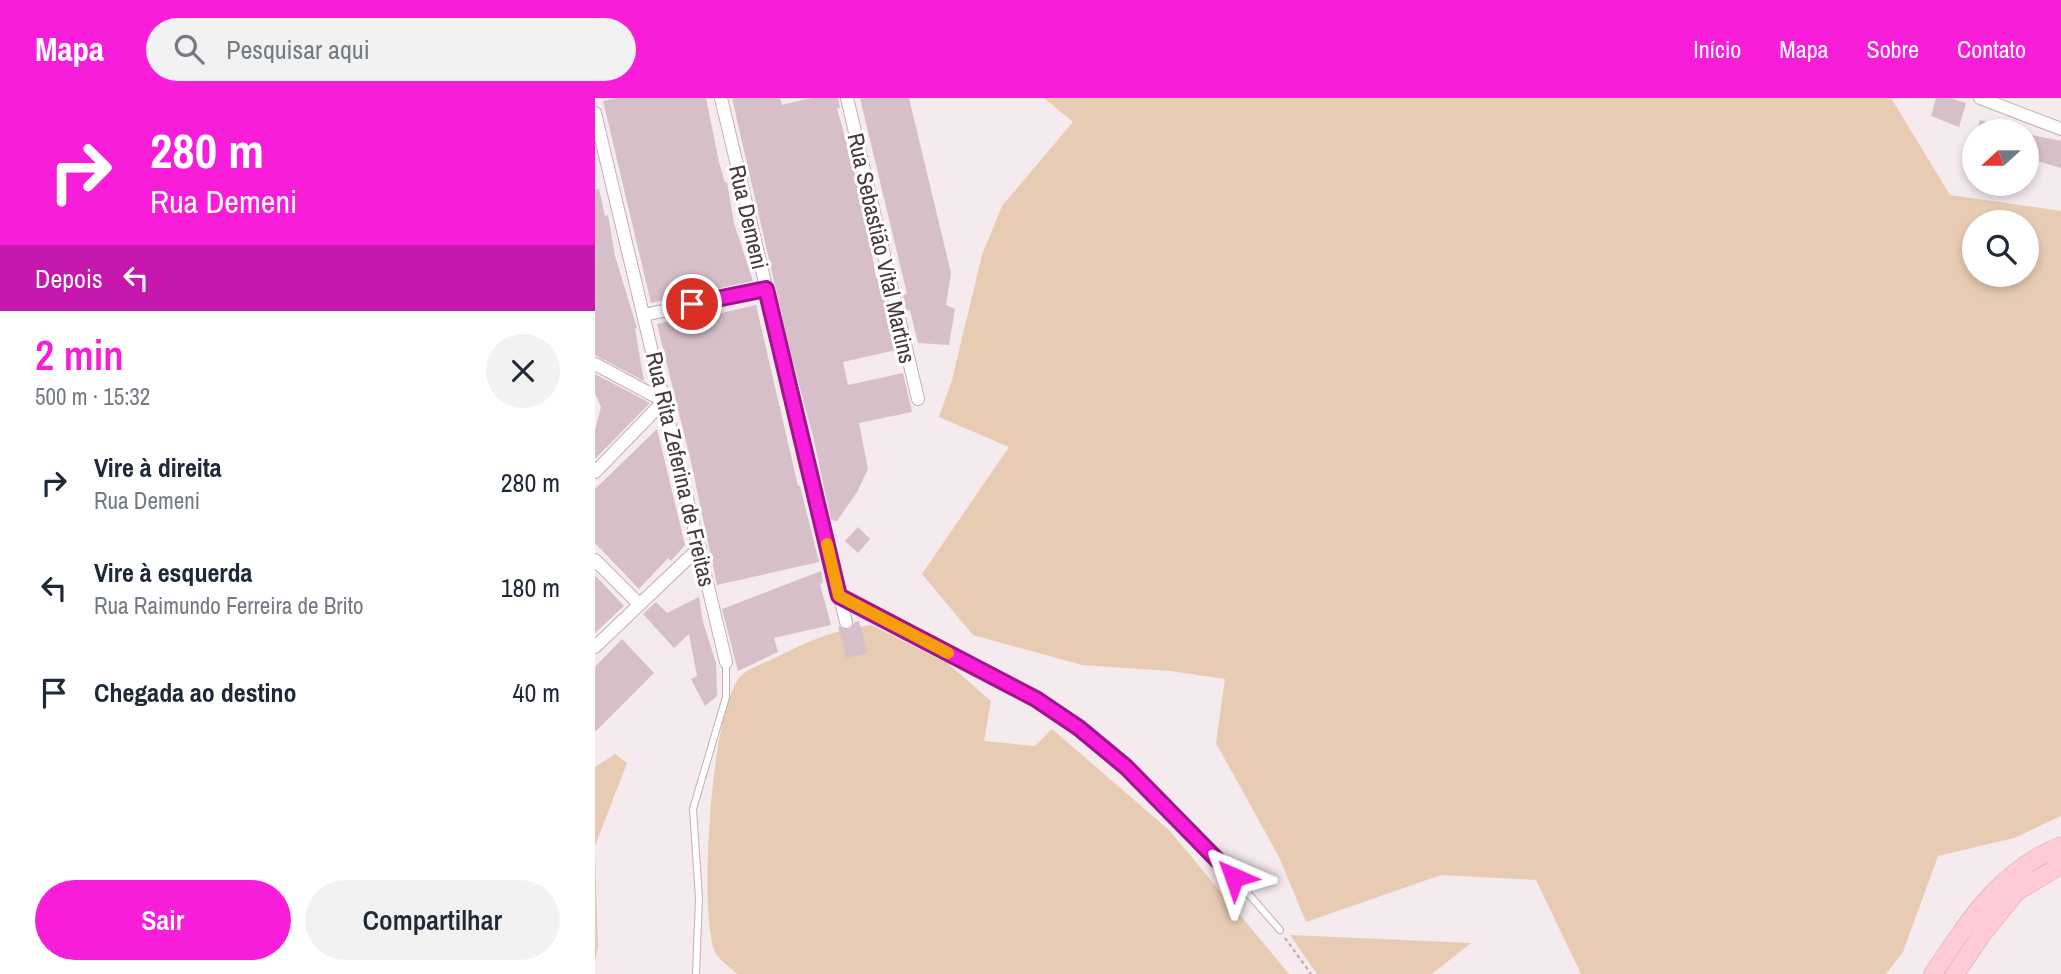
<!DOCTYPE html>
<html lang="pt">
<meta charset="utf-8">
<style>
:root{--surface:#fff;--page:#f2f2f3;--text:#1f2937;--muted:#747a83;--accent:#f81ed9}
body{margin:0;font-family:"Archivo Narrow",sans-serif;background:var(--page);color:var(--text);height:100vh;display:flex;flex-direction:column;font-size:26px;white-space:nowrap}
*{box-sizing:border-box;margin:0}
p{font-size:23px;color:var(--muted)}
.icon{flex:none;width:38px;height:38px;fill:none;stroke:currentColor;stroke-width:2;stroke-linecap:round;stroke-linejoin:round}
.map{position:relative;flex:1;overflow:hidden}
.side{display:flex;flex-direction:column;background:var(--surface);width:595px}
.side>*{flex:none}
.top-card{background:#f81ed9;color:#fff;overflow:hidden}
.needle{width:46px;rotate:249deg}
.controls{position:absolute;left:1367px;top:21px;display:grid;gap:14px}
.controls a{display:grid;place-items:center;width:77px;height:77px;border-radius:50%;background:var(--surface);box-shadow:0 4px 10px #0003;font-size:35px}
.pin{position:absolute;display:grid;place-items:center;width:60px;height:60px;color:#fff;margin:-30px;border:4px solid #fff;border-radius:50%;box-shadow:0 2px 7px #0007}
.me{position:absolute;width:77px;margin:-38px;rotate:317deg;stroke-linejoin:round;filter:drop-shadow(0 0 5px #0008)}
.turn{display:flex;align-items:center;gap:24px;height:147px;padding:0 35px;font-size:32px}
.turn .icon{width:91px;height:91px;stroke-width:2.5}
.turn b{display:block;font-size:49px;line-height:60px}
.then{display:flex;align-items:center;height:66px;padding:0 35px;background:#0003;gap:14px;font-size:26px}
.round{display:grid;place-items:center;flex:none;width:74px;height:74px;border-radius:37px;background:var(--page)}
.headline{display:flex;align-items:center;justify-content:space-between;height:119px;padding:0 35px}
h1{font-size:42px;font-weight:600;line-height:52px;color:var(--accent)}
.button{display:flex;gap:14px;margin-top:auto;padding:14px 35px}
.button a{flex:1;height:80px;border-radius:42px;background:var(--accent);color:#fff;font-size:28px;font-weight:600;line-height:80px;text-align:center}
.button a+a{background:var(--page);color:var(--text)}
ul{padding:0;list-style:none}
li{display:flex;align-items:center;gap:21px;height:105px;padding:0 35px}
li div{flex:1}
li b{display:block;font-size:26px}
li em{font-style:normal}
header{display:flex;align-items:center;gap:42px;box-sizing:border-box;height:98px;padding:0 35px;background:var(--accent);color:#fff}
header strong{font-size:33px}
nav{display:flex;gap:38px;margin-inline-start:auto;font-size:24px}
.search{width:490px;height:63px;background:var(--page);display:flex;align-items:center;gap:18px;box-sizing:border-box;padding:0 24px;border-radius:38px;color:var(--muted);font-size:26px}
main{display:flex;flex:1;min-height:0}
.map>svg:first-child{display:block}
</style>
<header>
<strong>Mapa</strong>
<div class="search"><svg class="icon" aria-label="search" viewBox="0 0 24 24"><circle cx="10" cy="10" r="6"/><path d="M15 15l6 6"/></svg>Pesquisar aqui</div>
<nav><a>Início</a><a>Mapa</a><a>Sobre</a><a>Contato</a></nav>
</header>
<main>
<section class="side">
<div class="top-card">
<div class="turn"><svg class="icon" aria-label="right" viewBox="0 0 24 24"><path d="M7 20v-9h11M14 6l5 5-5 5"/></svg><div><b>280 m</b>Rua Demeni</div></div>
<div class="then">Depois<svg class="icon" aria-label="left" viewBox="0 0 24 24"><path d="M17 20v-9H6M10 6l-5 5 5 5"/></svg></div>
</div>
<div class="headline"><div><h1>2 min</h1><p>500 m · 15:32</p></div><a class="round"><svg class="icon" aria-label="close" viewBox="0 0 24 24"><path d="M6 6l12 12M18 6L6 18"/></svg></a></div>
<ul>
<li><svg class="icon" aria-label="right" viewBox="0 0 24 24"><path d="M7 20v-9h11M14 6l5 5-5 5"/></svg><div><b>Vire à direita</b><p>Rua Demeni</p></div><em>280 m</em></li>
<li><svg class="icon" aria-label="left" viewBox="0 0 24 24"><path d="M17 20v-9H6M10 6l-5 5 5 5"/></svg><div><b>Vire à esquerda</b><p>Rua Raimundo Ferreira de Brito</p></div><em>180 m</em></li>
<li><svg class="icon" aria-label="arrive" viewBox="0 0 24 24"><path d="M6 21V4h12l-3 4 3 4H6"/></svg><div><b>Chegada ao destino</b></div><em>40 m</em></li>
</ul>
<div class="button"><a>Sair</a><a>Compartilhar</a></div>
</section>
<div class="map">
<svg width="1466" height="876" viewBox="0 0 1466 876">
<rect width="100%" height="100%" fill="#f5eaed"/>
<!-- green -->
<path fill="#e8cbb3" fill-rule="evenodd" d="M 449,0 L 1296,0 L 1355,97 L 1466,113 L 1466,718 L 1419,740 L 1343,758 L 1308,854 L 1291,876 L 986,876 L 941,782 L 846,777 L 711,824 L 684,759 L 621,645 L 630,581 L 575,573 L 487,567 L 378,537 L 327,476 L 414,349 L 344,319 L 357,282 L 387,157 L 407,108 L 478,24 ZM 1432,124 L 1432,177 L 1379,177 L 1379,124 Z
M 276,527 L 352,565 L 396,603 L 389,643 L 440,648 L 457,631 L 574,732 L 694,876 L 142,876 C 136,870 123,861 120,854 C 103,816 116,601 148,576 C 155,570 167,566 176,562 C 214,543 234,533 276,527 Z
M 20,656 L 32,665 L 0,748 L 3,849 L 0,863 L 0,669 Z
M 695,837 L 876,845 L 837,876 L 722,876 Z"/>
<!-- building -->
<path fill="#d6bfc9" d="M 21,0 L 111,0 L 124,64 L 130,85 L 132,84 L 139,125 L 158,183 L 56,205 L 8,3 Z
M 137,0 L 185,0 L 187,7 L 216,0 L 243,0 L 245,10 L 242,10 L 269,109 L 281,180 L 283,180 L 288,197 L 301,252 L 248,264 L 253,287 L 308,275 L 317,314 L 264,325 L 273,371 L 262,394 L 242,423 L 236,422 L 218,338 L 196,257 Z
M 265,0 L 314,0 L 356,175 L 351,207 L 360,211 L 354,247 L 323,245 L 315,212 L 311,213 L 308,197 L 312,196 Z
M 1341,0 L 1355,0 L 1371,5 L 1364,29 L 1336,18 Z
M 1385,22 L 1415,31 L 1415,33 L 1382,33 Z
M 1432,36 L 1466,43 L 1466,70 L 1432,60 Z
M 4,91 L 10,118 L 13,117 L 20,158 L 42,230 L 40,231 L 49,283 L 0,257 L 0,92 Z
M 161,207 L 203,388 L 205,388 L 224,464 L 122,487 L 96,364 L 62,226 L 113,214 L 114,218 Z
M 0,276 L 55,305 L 0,361 L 0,332 L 6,309 L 0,295 Z
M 62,331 L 90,447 L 76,463 L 73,460 L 44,491 L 0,445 L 0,391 Z
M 263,429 L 275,441 L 263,455 L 250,443 Z
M 226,473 L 228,485 L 225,486 L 236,527 L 179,540 L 183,554 L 143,573 L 127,511 Z
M 0,477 L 29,508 L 0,535 Z
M 104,499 L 108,524 L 121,565 L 122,598 L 110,608 L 96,581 L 102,578 L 94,536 L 79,550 L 48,516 L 61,504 L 72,515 Z
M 264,523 L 272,555 L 251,560 L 243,528 L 254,532 L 260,524 Z
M 27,541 L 59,575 L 0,634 L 0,569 Z"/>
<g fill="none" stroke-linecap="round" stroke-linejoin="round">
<!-- lane casing -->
<g stroke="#c3afb7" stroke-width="8">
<path id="lane" d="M 246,499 L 441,601 L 484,630 L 531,669 L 624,762 L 685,832
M 101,876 L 104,800 L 98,711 L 131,599 L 131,564"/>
</g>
<!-- street casing -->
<g stroke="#c3afb7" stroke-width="14">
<path id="street" d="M 126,0 L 251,524
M 252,0 L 323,301
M 1385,0 L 1466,31
M 0,15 L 131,564
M 49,217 L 171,191
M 0,266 L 69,303 L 0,374
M 0,462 L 43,505
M 0,549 L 105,449"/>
</g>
<!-- secondary casing -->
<g stroke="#da9fae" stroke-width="19">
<path id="secondary" d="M 1338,876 C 1373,824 1405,772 1466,748
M 1360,876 L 1388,835 L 1421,794 L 1466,767"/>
</g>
<!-- path -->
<path stroke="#c29eab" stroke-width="2" stroke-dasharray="3.5 3.5" stroke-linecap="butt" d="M 690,840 L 716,876"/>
<!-- lane -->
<use href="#lane" stroke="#fff" stroke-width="6"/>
<!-- street -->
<use href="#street" stroke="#fff" stroke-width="12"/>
<!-- secondary -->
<use href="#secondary" stroke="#fecbd7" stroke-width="18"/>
</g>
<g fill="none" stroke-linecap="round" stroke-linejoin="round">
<!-- route casing -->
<g stroke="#a1148d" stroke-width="18">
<path id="route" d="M 97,206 L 171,191 L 244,498 L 441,601 L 484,630 L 531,669 L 639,779"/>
</g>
<!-- route -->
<use href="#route" stroke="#f81ed9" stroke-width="12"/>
<!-- slow -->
<path stroke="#f59e0b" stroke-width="12" d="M 232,446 L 244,498 L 353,555"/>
</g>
<g text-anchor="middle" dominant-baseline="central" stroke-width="6" stroke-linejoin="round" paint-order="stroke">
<!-- street labels -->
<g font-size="23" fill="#49383f" stroke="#fff">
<text transform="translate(154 119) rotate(77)">Rua Demeni</text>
<text transform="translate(287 150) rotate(77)">Rua Sebastião Vital Martins</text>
<text transform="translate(86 371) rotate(77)">Rua Rita Zeferina de Freitas</text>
</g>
</g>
</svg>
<div class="controls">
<a><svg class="needle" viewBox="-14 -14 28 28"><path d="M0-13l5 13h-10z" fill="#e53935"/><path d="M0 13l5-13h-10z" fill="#747a83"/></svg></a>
<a><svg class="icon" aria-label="search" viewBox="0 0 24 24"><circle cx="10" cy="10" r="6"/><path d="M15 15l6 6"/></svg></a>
</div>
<div class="pin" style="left:97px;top:206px;background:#d93025"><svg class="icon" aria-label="arrive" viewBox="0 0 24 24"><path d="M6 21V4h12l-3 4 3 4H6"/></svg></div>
<svg class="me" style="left:639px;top:779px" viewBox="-20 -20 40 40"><path d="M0-17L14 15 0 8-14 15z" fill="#f81ed9" stroke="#fff" stroke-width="4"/></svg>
</div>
</main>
